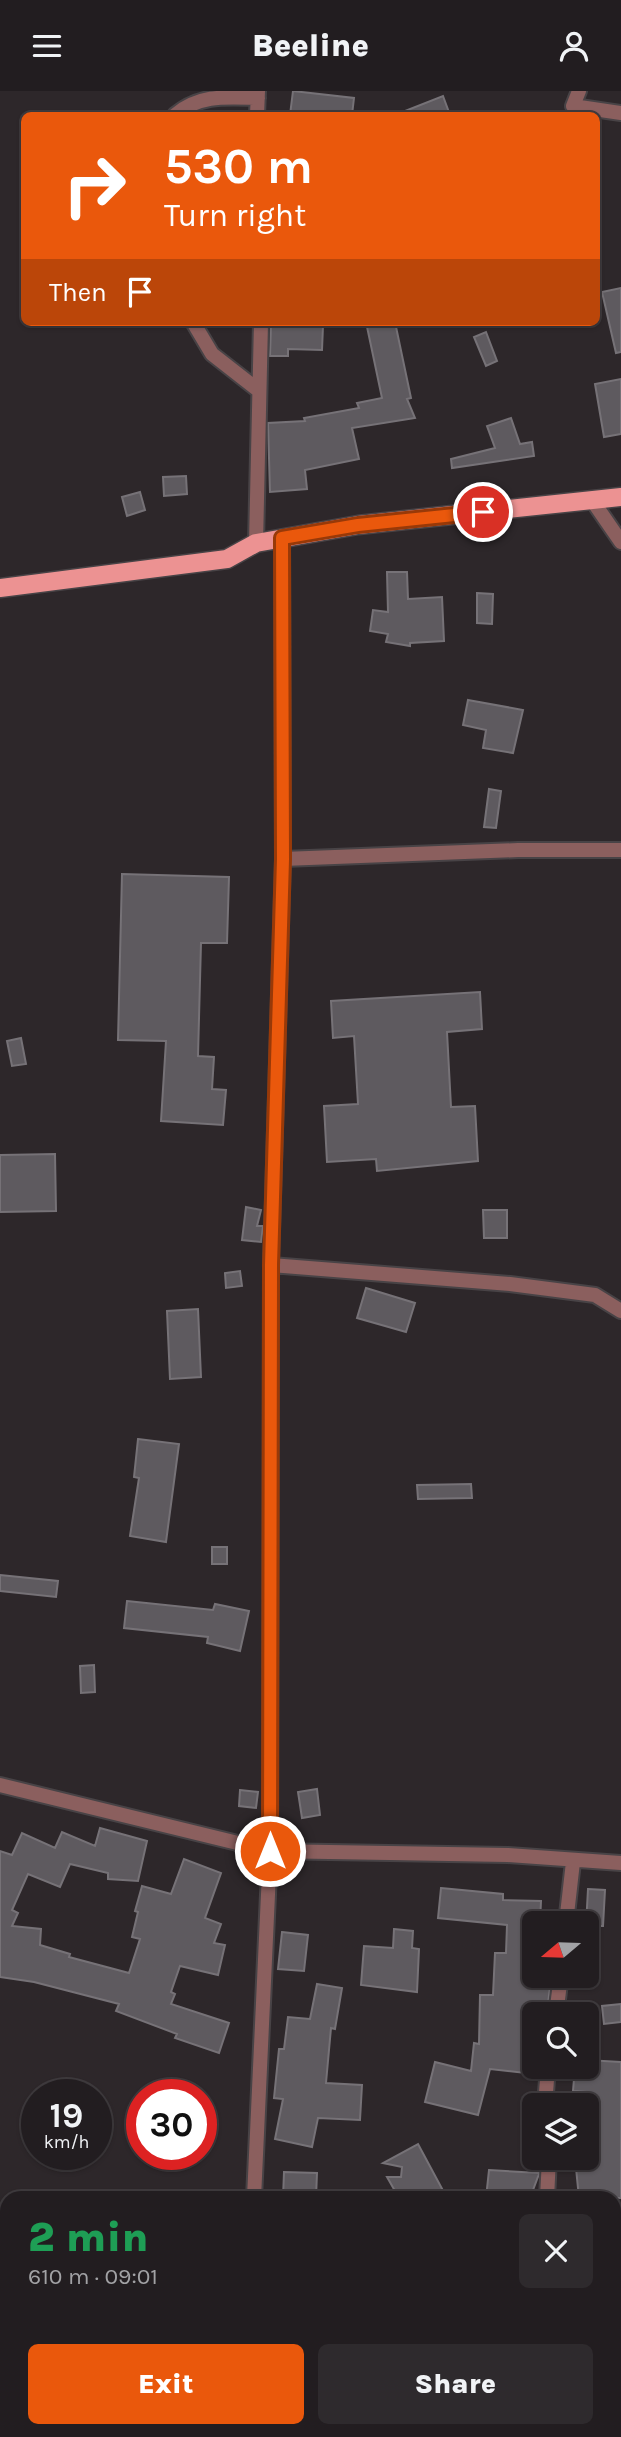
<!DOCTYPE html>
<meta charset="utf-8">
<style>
:root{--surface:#221d20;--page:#2e2a2d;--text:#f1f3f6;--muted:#a2a2a5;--line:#3f3b3e;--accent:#ea580c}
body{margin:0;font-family:Karla,sans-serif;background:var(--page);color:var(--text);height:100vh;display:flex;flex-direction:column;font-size:26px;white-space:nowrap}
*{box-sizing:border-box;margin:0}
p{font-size:23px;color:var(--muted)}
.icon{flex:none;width:38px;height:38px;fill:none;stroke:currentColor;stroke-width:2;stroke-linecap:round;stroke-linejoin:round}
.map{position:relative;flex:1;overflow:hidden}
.sheet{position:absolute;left:0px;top:2100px;width:621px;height:247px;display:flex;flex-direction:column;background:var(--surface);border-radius:21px 21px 0 0;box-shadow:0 2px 5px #0004,0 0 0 2px var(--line)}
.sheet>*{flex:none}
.guide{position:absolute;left:21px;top:21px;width:579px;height:214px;border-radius:10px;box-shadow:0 2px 5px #0004,0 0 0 2px var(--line);background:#ea580c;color:#fff;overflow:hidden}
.needle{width:46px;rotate:251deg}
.buttons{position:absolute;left:522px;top:1820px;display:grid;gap:14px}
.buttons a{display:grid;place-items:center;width:77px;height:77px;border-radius:10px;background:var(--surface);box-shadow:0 2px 5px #0004,0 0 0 2px var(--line);font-size:35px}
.speed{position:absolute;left:21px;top:1988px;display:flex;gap:14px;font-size:35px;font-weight:700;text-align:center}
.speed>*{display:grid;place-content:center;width:91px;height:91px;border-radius:50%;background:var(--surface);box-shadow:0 2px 5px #0004,0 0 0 2px var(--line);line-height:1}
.speed small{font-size:18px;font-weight:400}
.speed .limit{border:10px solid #d22;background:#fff;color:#111}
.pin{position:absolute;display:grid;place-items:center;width:60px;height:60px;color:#fff;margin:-30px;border:4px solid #fff;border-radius:50%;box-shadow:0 2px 7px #0007}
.me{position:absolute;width:77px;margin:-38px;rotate:0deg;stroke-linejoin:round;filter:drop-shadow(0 0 5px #0008)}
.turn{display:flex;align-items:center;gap:24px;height:147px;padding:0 28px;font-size:32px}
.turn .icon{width:91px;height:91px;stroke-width:2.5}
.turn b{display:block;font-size:49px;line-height:60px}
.then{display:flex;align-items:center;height:66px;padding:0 28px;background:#0003;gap:14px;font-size:26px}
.round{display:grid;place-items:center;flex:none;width:74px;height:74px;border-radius:10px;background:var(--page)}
.overview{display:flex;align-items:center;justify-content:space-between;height:119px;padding:0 28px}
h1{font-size:42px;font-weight:800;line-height:52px;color:#1e9e55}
.action{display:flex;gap:14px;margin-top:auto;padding:14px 28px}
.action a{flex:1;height:80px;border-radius:10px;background:var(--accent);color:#fff;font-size:28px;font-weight:800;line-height:80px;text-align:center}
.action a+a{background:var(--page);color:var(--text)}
header{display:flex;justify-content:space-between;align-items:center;height:91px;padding:0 28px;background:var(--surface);font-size:32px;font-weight:800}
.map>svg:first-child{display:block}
</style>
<header><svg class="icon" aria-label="menu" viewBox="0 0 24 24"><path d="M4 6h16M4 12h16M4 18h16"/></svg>Beeline<svg class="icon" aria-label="person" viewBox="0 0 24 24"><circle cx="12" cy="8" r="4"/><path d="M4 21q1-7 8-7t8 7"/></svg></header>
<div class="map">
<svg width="621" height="2346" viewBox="0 0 621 2346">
<rect width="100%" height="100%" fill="#2d272a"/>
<!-- building -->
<path fill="#5e5a5f" stroke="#767277" stroke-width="2" d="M 293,0 L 354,7 L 352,24 L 290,24 Z
M 443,5 L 450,24 L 395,24 Z
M 621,197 L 621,261 L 616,262 L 602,201 Z
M 366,231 L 395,231 L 411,307 L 407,308 L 415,327 L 352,337 L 359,368 L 305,379 L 307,398 L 270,401 L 268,332 L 305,330 L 304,327 L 359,317 L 357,312 L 382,307 Z
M 271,234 L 323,235 L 322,259 L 288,258 L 288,265 L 270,265 Z
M 486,241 L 497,270 L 486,275 L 474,246 Z
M 621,288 L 621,343 L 604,346 L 595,293 Z
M 511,327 L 520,353 L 532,351 L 534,365 L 452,377 L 451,368 L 495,357 L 487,335 Z
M 186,385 L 187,403 L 164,405 L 163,386 Z
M 140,401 L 145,419 L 127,425 L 122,406 Z
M 387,481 L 407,481 L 408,508 L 442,506 L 444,550 L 410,552 L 410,555 L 386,551 L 388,543 L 370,540 L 373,519 L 388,521 Z
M 477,502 L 493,503 L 492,533 L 477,532 Z
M 468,609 L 523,619 L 513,662 L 483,657 L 486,639 L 463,634 Z
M 489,698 L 501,700 L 496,737 L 484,736 Z
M 122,783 L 229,786 L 227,852 L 201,852 L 198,965 L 214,966 L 212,998 L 226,999 L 223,1034 L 161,1030 L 166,950 L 118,949 Z
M 480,901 L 482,938 L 447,941 L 451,1016 L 475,1015 L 478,1070 L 377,1080 L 376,1068 L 327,1071 L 324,1015 L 358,1013 L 354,945 L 333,947 L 331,910 Z
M 21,947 L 26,973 L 12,975 L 7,950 Z
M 55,1063 L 56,1120 L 0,1121 L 0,1064 Z
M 246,1116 L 261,1119 L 257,1135 L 263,1135 L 261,1151 L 242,1149 Z
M 483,1119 L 507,1119 L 507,1147 L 484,1147 Z
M 240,1180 L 242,1195 L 226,1197 L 225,1182 Z
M 366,1197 L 415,1212 L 406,1241 L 357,1227 Z
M 198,1218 L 201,1286 L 170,1288 L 167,1220 Z
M 138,1348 L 179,1353 L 166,1451 L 130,1445 L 139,1387 L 134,1386 Z
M 471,1393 L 472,1407 L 418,1408 L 417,1394 Z
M 212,1456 L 227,1456 L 227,1473 L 212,1473 Z
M 0,1484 L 58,1490 L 56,1506 L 0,1500 Z
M 127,1510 L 213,1519 L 215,1513 L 249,1520 L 240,1560 L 207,1552 L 208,1546 L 124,1537 Z
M 94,1574 L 95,1601 L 81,1602 L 80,1575 Z
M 317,1698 L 320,1724 L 302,1727 L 298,1701 Z
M 240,1699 L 258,1701 L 256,1717 L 239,1715 Z
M 100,1737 L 147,1750 L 138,1790 L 108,1788 L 108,1782 L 70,1773 L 60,1796 L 28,1783 L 12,1819 L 18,1822 L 12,1835 L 41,1838 L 40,1854 L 70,1863 L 69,1866 L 129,1882 L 140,1848 L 132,1846 L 138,1821 L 135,1820 L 142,1795 L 171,1803 L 184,1768 L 221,1782 L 205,1827 L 221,1833 L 214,1852 L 225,1854 L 218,1884 L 180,1875 L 171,1901 L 175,1903 L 171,1913 L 229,1932 L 219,1962 L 175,1947 L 177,1943 L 116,1920 L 119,1913 L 34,1891 L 0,1886 L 0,1760 L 12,1764 L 22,1742 L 55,1757 L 62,1741 L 95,1755 Z
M 441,1797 L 503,1803 L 503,1809 L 541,1810 L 540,1832 L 526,1832 L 526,1863 L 534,1863 L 534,1885 L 551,1885 L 547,1923 L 534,1923 L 534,1983 L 490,1978 L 478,2024 L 425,2011 L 435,1971 L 471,1980 L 474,1952 L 479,1953 L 480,1904 L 493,1904 L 495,1862 L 506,1862 L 507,1834 L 438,1827 Z
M 588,1798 L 605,1799 L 603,1835 L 586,1835 Z
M 394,1838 L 413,1840 L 412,1857 L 419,1858 L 417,1901 L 361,1894 L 364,1855 L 393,1857 Z
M 282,1841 L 308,1844 L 304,1880 L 278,1878 Z
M 317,1893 L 342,1897 L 335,1938 L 331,1937 L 326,1992 L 362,1994 L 360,2029 L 318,2027 L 312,2056 L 275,2048 L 283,2008 L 274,2007 L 279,1958 L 284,1958 L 288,1926 L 310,1928 Z
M 621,1913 L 621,1931 L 604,1933 L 602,1915 Z
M 586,1969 L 621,1971 L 621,2107 L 579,2107 L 575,2067 L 586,2067 L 586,2001 L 573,2000 L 575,1976 L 586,1976 Z
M 418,2053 L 447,2107 L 399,2107 L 387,2086 L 401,2086 L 402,2076 L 383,2072 Z
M 489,2079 L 539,2082 L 539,2083 L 530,2107 L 486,2107 Z
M 284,2081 L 317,2082 L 316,2107 L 283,2107 Z"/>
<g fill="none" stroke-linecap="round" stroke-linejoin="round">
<!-- minor casing -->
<g stroke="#484346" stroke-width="18">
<path id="minor" d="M 579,0 L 573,15 L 621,22
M 175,24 C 200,3 226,6 258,7
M 257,24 L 258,0
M 193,231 L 212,263 L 258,299
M 592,409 L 621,451
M 256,452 L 261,231
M 283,768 L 518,759 L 621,759
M 271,1174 L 510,1193 L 595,1204 L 621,1220
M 0,1694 L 270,1760 L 508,1764 L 621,1772
M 566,1832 L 573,1771
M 556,1923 L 561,1885
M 545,2014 L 548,1976
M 254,2107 L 270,1760 L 271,1174 L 283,768 L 282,447
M 547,2107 L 549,2067
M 614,2238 L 621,2237
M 241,2346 L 242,2340
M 569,2346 L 569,2340"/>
</g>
<!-- primary casing -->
<g stroke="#484346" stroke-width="21">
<path id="primary" d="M 0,497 L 227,468 L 256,452 L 358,434 L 621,406"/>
</g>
<!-- minor -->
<use href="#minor" stroke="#8b5f5e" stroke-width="14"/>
<!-- primary -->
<use href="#primary" stroke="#ec9292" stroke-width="18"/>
</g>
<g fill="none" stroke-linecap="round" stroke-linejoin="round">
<!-- route casing -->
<g stroke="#983908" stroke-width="18">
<path id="route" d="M 270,1760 L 271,1174 L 283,768 L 282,447 L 358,434 L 483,421"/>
</g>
<!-- route -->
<use href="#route" stroke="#ea580c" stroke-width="12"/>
</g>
</svg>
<div class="buttons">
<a><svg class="needle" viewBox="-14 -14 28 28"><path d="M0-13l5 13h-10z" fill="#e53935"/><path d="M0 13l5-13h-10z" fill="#a2a2a5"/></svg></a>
<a><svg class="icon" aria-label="search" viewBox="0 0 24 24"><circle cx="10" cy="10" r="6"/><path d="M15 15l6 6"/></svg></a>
<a><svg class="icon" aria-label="layers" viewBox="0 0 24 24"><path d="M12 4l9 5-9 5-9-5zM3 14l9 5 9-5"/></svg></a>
</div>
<div class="speed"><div>19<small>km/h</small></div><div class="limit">30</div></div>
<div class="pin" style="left:483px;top:421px;background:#d93025"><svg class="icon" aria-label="arrive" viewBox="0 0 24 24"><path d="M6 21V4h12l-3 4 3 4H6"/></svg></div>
<svg class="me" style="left:270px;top:1760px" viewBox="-20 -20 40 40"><circle r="17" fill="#ea580c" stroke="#fff" stroke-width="3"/><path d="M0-11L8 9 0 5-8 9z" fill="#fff"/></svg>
<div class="guide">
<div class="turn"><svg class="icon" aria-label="right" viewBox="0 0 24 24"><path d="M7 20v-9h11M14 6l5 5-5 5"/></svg><div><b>530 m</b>Turn right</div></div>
<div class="then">Then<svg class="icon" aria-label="arrive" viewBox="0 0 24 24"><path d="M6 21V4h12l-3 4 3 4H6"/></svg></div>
</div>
<section class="sheet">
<div class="overview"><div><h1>2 min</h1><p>610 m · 09:01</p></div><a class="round"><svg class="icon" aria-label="close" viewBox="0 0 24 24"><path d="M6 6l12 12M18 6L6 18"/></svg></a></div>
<div class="action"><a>Exit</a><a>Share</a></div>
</section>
</div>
